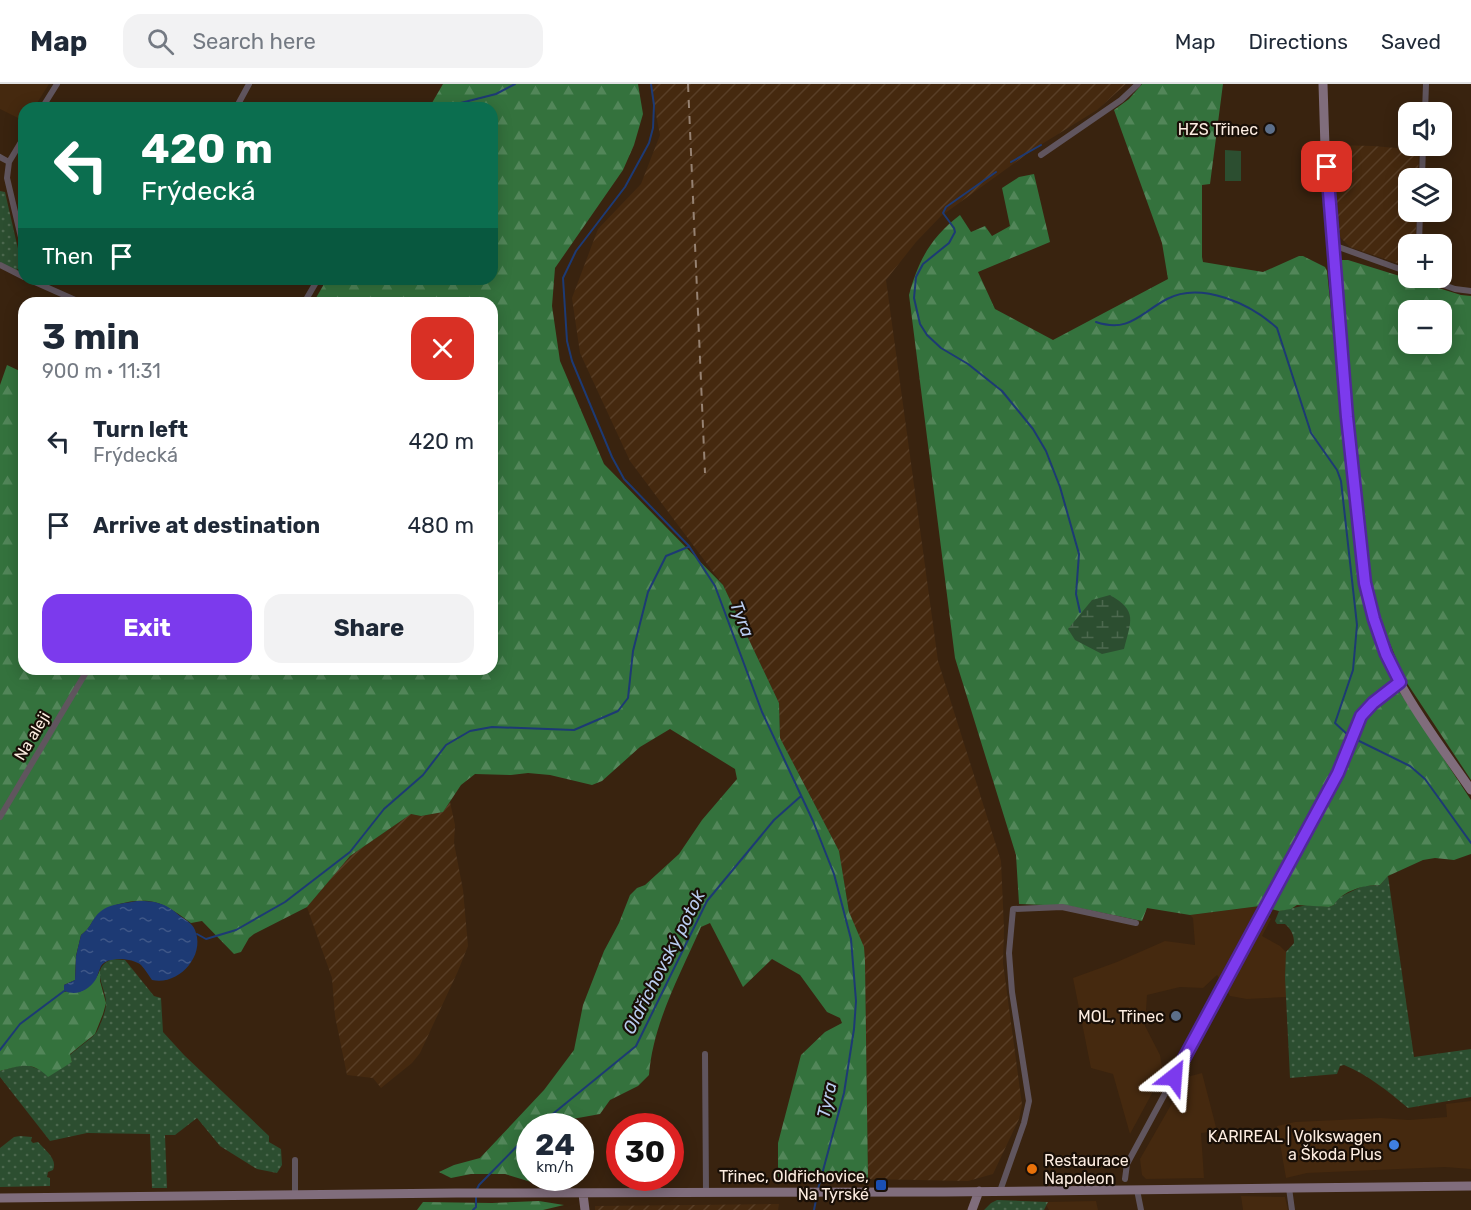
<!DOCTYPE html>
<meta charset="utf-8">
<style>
:root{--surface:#fff;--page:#f2f2f3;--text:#1f2937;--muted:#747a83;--line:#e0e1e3;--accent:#7c3aed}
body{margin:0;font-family:Rubik,sans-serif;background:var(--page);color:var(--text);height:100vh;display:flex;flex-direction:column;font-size:22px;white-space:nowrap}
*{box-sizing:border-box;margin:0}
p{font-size:20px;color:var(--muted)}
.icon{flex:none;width:33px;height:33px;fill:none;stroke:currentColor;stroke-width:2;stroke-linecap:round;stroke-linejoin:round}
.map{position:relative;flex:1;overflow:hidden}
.panel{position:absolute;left:18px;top:213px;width:480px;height:378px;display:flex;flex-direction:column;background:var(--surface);border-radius:18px;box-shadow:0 3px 15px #0003}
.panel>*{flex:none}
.banner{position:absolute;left:18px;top:18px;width:480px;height:183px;border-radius:18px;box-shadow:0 3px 15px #0003;background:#0b6e4f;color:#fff;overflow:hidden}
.buttons{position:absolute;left:1398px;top:18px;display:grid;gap:12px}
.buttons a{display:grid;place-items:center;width:54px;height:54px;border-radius:12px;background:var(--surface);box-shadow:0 3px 15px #0003;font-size:30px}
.speed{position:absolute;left:516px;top:1029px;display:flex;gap:12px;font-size:30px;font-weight:700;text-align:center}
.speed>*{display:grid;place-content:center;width:78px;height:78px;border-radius:50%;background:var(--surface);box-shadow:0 3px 15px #0003;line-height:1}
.speed small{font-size:15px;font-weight:400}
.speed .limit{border:9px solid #d22;background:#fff;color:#111}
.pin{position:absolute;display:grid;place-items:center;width:51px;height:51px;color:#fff;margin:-26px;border-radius:12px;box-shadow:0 3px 9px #0006}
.me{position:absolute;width:66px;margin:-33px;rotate:28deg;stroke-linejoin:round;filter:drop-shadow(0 0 4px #0008)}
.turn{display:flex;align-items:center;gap:21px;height:126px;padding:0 24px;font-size:27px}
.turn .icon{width:78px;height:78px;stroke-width:2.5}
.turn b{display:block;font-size:42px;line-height:51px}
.then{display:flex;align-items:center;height:57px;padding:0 24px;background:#0003;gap:12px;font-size:22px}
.round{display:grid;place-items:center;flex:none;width:63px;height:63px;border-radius:18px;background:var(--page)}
.overview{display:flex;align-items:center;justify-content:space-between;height:102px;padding:0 24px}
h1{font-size:36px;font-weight:700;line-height:45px}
.primary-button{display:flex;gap:12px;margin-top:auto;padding:12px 24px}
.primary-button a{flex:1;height:69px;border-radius:18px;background:var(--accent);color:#fff;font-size:24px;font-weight:700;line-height:69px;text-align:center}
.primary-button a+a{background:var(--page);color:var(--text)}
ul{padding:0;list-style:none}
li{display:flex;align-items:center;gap:18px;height:84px;padding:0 24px}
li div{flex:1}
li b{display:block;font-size:22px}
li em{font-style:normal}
header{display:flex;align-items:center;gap:36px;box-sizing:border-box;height:84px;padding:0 30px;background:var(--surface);border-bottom:2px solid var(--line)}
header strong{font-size:28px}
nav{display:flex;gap:33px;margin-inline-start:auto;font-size:21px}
.search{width:420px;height:54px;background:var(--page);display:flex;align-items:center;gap:15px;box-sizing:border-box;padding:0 21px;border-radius:18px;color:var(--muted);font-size:22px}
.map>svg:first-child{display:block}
</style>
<header>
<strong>Map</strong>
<div class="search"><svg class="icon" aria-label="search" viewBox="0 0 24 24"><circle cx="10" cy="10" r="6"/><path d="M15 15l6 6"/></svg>Search here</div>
<nav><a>Map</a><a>Directions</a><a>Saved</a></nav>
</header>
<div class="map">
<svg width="1471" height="1126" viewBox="0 0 1471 1126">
<defs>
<pattern id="industrial-furrows" width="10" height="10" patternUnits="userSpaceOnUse" patternTransform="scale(1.5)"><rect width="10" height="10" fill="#45290f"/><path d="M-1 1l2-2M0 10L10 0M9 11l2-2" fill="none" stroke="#583e26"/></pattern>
<pattern id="grass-dots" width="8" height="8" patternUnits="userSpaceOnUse" patternTransform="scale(1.5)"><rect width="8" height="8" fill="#2c4e30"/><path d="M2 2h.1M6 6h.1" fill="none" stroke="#4c684e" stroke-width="1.8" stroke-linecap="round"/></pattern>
<pattern id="forest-firs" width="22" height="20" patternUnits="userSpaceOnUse" patternTransform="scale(1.5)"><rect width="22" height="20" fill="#34723d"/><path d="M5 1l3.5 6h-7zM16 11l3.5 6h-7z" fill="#528659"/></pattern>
<pattern id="wetland-marsh" width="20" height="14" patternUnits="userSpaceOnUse" patternTransform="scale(1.5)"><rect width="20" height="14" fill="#2c4e30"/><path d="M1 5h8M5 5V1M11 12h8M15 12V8" fill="none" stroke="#4c684e"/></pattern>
<pattern id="water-ripples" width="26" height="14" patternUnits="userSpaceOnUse" patternTransform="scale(1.5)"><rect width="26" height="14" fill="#1d3a74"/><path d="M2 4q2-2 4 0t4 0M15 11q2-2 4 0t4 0" fill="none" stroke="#3f5788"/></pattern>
</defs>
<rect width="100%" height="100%" fill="#39230f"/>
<!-- built -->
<path fill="#45290f" d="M 0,0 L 49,0 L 34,24 L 24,24 L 24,37 L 0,25 Z
M 1260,822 L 1271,835 L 1262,852 L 1280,862 L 1286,868 L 1286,913 L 1247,915 L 1230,912 L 1217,891 L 1203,904 L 1180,903 L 1147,911 L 1145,942 L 1160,971 L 1163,989 L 1130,1050 L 1113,990 L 1091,984 L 1073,894 L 1117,878 L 1165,857 L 1195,861 L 1193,834 L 1190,831 Z
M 1202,989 L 1217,1047 L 1201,1049 L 1204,1094 L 1146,1095 L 1142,1091 L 1140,1075 L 1187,993 Z
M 1471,1017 L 1471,1085 L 1445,1083 L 1307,1089 L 1286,1094 L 1277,1042 L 1295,1038 L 1381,1034 L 1409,1036 L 1447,1033 L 1446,1020 Z
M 1241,1112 L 1285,1113 L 1288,1126 L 1243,1126 Z
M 1096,1117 L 1098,1126 L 1049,1126 L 1046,1121 L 1048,1118 Z"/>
<!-- industrial -->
<path fill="url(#industrial-furrows)" d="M 650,0 L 1126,0 L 1097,26 L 1034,65 L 941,132 L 916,158 L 886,196 L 938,577 L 1001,777 L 1004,845 L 1003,879 L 1022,1021 L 1019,1035 L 993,1090 L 968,1097 L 868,1095 L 865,877 L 863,863 L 849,828 L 839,767 L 780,654 L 779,619 L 723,501 L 630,377 L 580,269 L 572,214 L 598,145 L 641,100 L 660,51 Z
M 1333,61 L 1373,62 L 1419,66 L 1418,94 L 1408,94 L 1408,128 L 1417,128 L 1415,160 L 1408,160 L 1408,183 L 1350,163 L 1339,152 Z
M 450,718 L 455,741 L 454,759 L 463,806 L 468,862 L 458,887 L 420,969 L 412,979 L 381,1004 L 373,994 L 347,991 L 335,932 L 332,894 L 307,823 L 350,772 L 411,730 L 421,732 L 443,728 Z
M 779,1120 L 778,1126 L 595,1126 L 595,1122 Z"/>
<!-- grass -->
<path fill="url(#grass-dots)" d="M 0,107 L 5,108 L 22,182 L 15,187 L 0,179 Z
M 1388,792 L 1414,973 L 1471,965 L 1471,1013 L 1408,1024 C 1388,1007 1368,991 1344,981 L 1340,982 L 1337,990 L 1290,994 L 1285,893 L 1286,868 L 1294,859 C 1294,851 1291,845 1285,840 L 1277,840 L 1275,837 L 1279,827 L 1307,821 L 1329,823 L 1334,821 L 1337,815 L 1346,810 L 1363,802 L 1380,801 Z
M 112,875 L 125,876 L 154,912 L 161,914 L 163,948 L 184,971 L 269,1052 L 269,1058 L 281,1065 L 282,1081 L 277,1089 L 257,1085 L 220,1062 L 197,1034 L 175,1051 L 165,1051 L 167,1104 L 152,1104 L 150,1050 L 87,1049 L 50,1057 L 0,993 L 0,987 L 24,980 L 41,986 L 72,978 L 70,971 C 76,965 91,955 96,949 C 100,942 107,925 106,917 C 104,899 90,885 112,875 Z
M 20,1052 L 32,1053 L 31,1057 L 33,1059 L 38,1058 C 45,1066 58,1075 53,1086 L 48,1088 L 47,1093 L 50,1094 L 50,1102 L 0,1103 L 0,1064 L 14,1053 Z
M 997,1116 L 1048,1118 L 1044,1126 L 984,1126 L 991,1119 Z"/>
<!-- forest -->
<path fill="url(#forest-firs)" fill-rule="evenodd" d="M 443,0 L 638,0 L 643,30 L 634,61 L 623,86 L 555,184 L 552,222 L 560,277 L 604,380 L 723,501 L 779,619 L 780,654 L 839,767 L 849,828 L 864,863 L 865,877 L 868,1095 L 778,1093 L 778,1059 L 801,971 L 825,948 L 842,939 L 840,934 L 827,928 L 800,891 L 772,875 L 743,903 L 710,839 L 701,843 C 680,891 653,939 649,991 L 638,1002 L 610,1016 L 600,1030 L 567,1036 L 561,1042 L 530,1042 L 530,1094 L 555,1094 L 558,1100 L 531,1098 L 505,1090 L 471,1090 L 451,1094 L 439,1088 L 454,1081 L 480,1074 L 544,1006 L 574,966 L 583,921 L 604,867 L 619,839 L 630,811 L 637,804 L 645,801 L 679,770 L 702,736 L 737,695 L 735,685 L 670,645 L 640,663 L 602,697 L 592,701 L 550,691 L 528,689 L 511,691 L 475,690 L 461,701 L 443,728 L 421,732 L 411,730 L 350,772 L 307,823 L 254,850 L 249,854 L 241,868 L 234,870 L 202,837 L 191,839 C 181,832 166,820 154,818 C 138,814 106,820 96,833 C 89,841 92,842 81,851 L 76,872 L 75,896 L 64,901 L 64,908 C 83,904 92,906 100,886 L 100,897 L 106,919 L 103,930 L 95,950 L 70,970 L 72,978 L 48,993 C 32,976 19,982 0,987 L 0,301 L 7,281 L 24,289 L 24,585 L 492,585 L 492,219 L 313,219 L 327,195 L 492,195 L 492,24 L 429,24 Z
M 1142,0 L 1223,0 L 1210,100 L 1202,101 L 1202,173 L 1203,178 L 1263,188 L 1299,172 L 1303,172 L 1325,183 L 1327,187 L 1359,500 L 1369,536 L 1381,572 L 1395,601 L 1471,716 L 1471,770 L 1454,776 L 1435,774 L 1423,776 L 1388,792 L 1380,801 C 1364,801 1343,806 1334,821 L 1329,823 L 1297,821 L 1291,825 L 1279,827 L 1260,822 L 1190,831 L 1147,824 L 1142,837 L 1069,822 L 1019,820 L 1016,771 L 955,574 L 909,211 C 918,177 931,153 960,131 L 971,148 L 985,142 L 992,152 L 1010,142 L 1002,104 L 1019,93 L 1034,90 L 1050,158 L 978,188 L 995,225 L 1053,256 L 1168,195 L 1162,159 L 1114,26 L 1129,15 Z
M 1340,176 L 1348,176 L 1461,211 L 1471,212 L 1471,696 L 1405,596 L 1379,533 L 1370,498 L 1352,332 ZM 1408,226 L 1442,226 L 1442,260 L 1408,260 Z
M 539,1117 L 564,1121 L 543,1126 L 417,1126 L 423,1118 L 492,1119 Z"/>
<!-- wetland -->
<path fill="url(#wetland-marsh)" d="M 1110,511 C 1138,527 1131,537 1124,565 L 1102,570 L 1075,556 L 1068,545 L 1092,516 Z"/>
<!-- pitch -->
<path fill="#2c4e30" d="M 1225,66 L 1241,67 L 1241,97 L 1225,97 Z"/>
<!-- water -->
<path fill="url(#water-ripples)" d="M 137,817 C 157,817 165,819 180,832 C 187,837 194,840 196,849 C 204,874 177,902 152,896 C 149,892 145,885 141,881 C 132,874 108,872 101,882 C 99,886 98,891 96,895 C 88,907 77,912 64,907 L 64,901 L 75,896 L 76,872 L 81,851 C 90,844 90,840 96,832 C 107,819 122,820 137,817 Z"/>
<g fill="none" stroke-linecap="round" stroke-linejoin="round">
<!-- stream -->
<path stroke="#1d3a74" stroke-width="2" d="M 651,0 L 654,21 L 653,44 L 649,59 L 625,103 L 576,167 L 563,194 L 567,257 L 572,277 L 612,373 L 624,395 L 689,462 L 715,502 L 762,628 L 813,737 L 834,790 L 851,855 L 856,917 L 854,945 L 844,1009 L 818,1105
M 441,24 L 496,10 L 515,0
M 1011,78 L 1041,61
M 996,88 L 946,123 L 943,129 L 954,144 L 955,148 L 949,159 L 923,180 L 916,193 L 914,214 L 920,240 L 927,251 L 941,264 L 968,280 L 1002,307 L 1033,345 L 1046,367 L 1060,403 L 1079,470 L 1076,510 L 1080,528
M 1096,238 C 1129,249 1139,230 1167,215 C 1201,197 1251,220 1277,244 L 1311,349 L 1337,386 L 1341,397 L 1357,541 L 1353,586 L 1335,639 L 1349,652 L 1410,682 L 1425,695 L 1471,759
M 197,850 L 206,855 L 236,846 L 285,818 L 350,768 L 384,725 L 423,691 L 446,661 L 470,647 L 492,643 L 574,646 L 618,627 L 628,614 L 633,567 L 648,508 L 666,472 L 688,463
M 0,966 L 20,940 L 64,907
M 538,1042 L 636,962 L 707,817 L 774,736 L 801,712
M 476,1107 L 479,1101 L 530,1049
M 473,1126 L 476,1123 L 476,1112
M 814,1126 L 817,1111"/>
<!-- street -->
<path stroke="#60555e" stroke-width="6" d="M 42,24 L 57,0
M 236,24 L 249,0
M 1425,28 L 1426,0
M 24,53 L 9,78 L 7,94 L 24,166
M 1041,71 L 1121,16 L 1138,0
M 0,73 L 9,78
M 1422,94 L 1423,62
M 1419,160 L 1420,128
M 1333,161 L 1408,188
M 0,181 L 24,193
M 1424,194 L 1455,205 L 1471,207
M 28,195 L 82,219
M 304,219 L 318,195
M 0,733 L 88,585
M 705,970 L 706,1109
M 1125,1095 L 1127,1080 L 1338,689 L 1361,631 L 1373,619 L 1400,598
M 1289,1104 L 1292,1126
M 1137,1106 L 1141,1126
M 1000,1107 L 1024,1039 L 1029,1017 L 1012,908 L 1009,869 L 1013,825 L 1062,823 L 1136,839
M 295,1111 L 295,1076"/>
<!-- secondary -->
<path stroke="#806d7c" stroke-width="9" d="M 1323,0 L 1325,63 L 1342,273 L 1365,499 C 1373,533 1383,568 1400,599 C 1420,636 1447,671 1471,706
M 583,1110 L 585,1126
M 0,1114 L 456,1109 L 945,1108 L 1471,1102
M 972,1126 L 979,1107"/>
<!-- rail -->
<path stroke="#968272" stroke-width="2" stroke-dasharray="8 8" stroke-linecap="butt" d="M 688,0 L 705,389"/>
</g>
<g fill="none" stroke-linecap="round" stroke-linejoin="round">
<!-- route casing -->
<g stroke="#51269a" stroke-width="15">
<path id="route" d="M 1174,993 L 1338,689 L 1361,632 L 1373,619 L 1400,598 L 1386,570 L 1374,535 L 1365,499 L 1347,333 L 1327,83"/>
</g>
<!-- route -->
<use href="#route" stroke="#7c3aed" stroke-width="10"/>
</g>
<!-- markers -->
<g fill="#5c6f8a" stroke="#190f07" stroke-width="2">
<circle cx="1270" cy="45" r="6"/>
<circle cx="1176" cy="932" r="6"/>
</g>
<circle fill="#3f7fe0" stroke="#190f07" stroke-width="2" cx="1394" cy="1061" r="6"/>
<circle fill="#e8710a" stroke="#190f07" stroke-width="2" cx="1032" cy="1085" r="6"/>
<rect fill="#1a4fb4" stroke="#190f07" stroke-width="2" x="875" y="1095" width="12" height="12" rx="3"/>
<g text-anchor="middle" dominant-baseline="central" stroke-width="4.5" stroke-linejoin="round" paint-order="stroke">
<!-- poi labels -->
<g font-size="16" fill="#fdede1" stroke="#190f07" text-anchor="end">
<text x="1258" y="45">HZS Třinec</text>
<text x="1164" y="932">MOL, Třinec</text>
<text x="1382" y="1052">KARIREAL | Volkswagen<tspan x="1382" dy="18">a Škoda Plus</tspan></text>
<text x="1044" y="1076" text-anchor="start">Restaurace<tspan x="1044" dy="18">Napoleon</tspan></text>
<text x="869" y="1092">Třinec, Oldřichovice,<tspan x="869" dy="18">Na Tyrské</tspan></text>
</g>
<!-- street labels -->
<g font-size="16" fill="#fdede1" stroke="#190f07">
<text transform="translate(32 652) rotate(-59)">Na aleji</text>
</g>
<!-- water labels -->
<g font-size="18" font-style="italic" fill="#b9ccf0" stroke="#190f07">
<text transform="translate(742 535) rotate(69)">Tyra</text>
<text transform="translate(664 878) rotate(-63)">Oldřichovský potok</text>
<text transform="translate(827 1016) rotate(-78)">Tyra</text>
</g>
</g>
</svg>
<div class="buttons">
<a><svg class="icon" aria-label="sound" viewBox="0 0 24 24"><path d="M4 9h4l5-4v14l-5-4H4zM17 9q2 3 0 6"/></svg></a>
<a><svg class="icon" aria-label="layers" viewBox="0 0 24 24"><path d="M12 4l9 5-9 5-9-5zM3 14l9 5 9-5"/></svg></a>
<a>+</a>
<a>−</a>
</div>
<div class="speed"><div>24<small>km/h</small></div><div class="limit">30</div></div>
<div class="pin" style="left:1327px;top:83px;background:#d93025"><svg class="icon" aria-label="arrive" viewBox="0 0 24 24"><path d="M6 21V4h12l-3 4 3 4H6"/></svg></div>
<svg class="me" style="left:1174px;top:993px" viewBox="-20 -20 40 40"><path d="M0-17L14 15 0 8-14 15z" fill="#7c3aed" stroke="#fff" stroke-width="4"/></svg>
<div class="banner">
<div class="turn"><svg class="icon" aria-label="left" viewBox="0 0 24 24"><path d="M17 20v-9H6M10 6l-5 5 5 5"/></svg><div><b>420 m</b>Frýdecká</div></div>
<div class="then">Then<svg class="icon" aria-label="arrive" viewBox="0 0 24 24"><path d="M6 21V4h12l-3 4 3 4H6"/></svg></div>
</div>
<section class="panel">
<div class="overview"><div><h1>3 min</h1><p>900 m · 11:31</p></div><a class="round" style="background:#d93025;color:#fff"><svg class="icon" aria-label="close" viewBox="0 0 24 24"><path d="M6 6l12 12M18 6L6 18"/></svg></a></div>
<ul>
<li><svg class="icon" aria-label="left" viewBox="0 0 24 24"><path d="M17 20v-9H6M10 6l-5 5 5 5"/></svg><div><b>Turn left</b><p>Frýdecká</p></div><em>420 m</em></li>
<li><svg class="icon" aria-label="arrive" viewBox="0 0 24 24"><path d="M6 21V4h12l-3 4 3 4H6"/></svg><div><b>Arrive at destination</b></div><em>480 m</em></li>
</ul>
<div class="primary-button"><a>Exit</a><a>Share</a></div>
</section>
</div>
